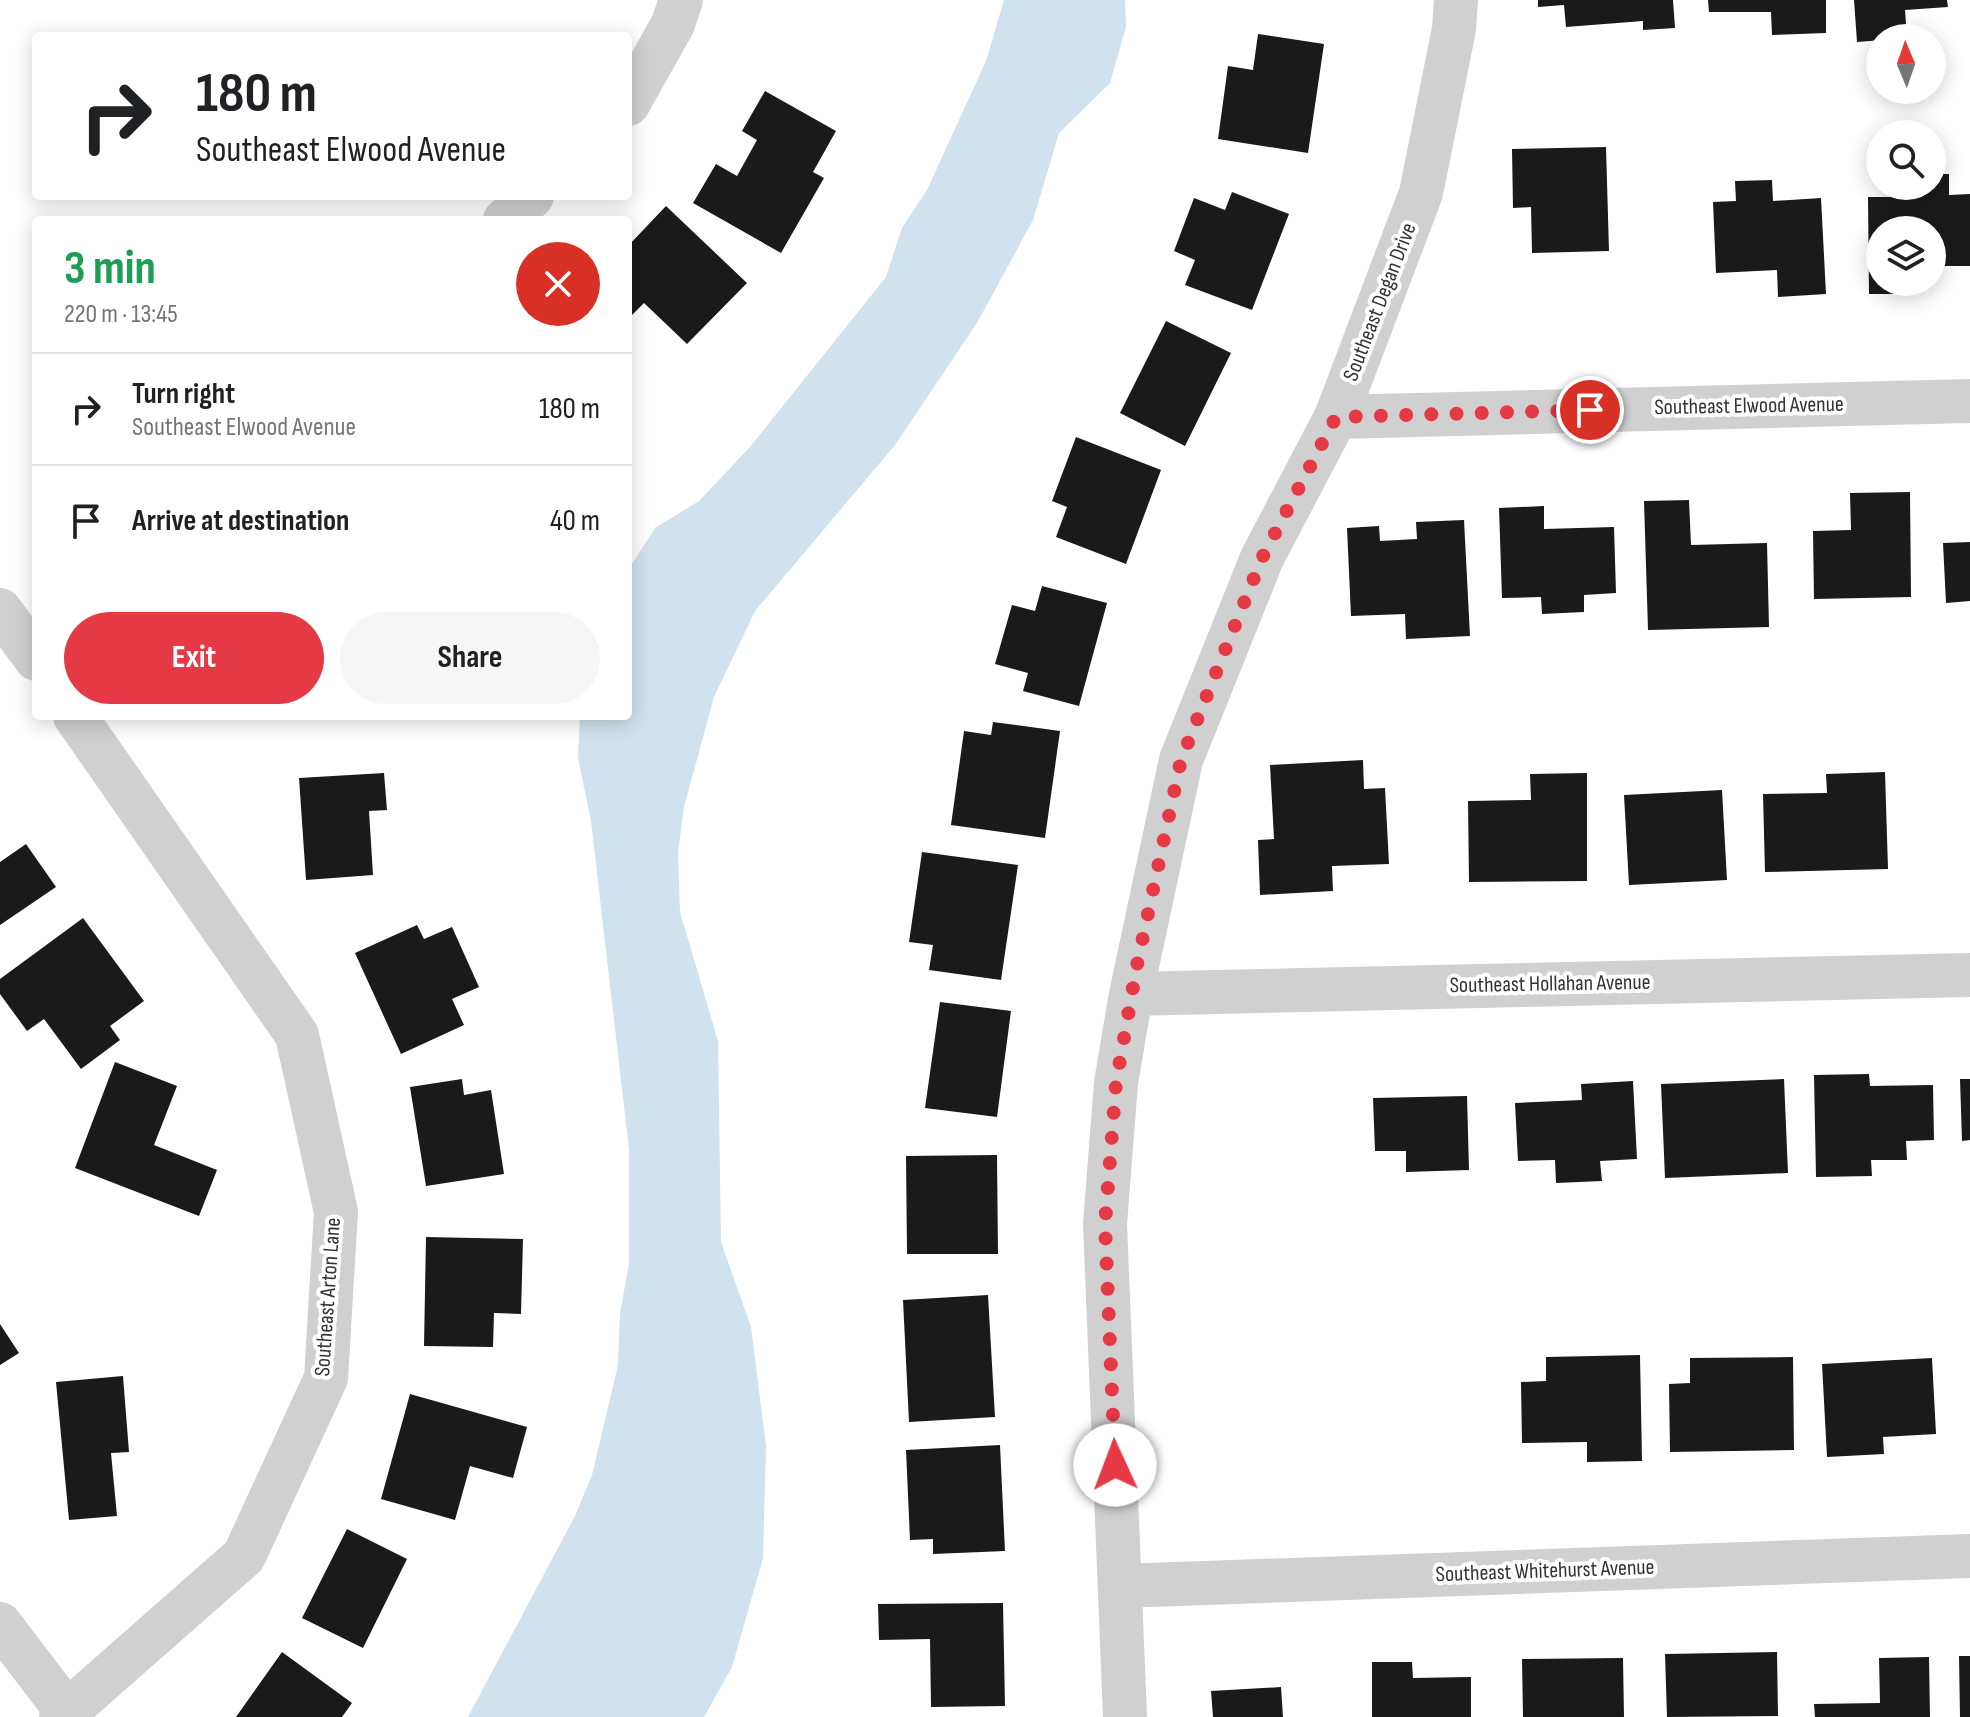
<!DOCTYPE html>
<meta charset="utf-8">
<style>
:root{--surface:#fff;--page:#f6f6f6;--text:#202124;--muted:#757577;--line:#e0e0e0;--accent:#e63946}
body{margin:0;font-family:"Sofia Sans Condensed",sans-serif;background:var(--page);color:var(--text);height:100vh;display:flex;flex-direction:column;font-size:30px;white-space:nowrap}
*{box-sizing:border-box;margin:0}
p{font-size:26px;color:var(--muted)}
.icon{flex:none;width:44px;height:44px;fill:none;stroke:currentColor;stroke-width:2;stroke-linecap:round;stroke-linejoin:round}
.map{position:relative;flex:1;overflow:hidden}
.details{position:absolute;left:32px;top:216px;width:600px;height:504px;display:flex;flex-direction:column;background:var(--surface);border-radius:8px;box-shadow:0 4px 20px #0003}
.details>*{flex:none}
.banner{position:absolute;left:32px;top:32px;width:600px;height:168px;border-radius:8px;box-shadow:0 4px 20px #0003;background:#fff;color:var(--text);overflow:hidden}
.needle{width:52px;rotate:358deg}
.tools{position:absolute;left:1866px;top:24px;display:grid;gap:16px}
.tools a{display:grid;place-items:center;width:80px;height:80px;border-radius:50%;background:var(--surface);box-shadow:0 4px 20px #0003;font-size:40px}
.pin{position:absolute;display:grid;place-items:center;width:68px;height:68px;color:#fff;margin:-34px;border:4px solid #fff;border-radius:50%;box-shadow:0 2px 8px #0007}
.me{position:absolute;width:88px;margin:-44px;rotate:358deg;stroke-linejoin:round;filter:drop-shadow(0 0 6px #0008)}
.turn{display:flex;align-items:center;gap:28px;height:168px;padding:0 32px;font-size:36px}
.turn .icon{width:104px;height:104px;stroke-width:2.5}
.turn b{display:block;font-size:56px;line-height:68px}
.round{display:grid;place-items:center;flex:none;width:84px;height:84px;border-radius:42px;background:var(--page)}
.head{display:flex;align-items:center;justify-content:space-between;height:136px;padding:0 32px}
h1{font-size:48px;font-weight:700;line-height:60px;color:#1e9e55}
.primary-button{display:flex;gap:16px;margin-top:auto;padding:16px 32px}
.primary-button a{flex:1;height:92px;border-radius:48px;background:var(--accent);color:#fff;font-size:32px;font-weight:700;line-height:92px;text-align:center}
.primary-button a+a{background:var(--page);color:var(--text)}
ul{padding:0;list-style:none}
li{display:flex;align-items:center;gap:24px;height:112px;padding:0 32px;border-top:2px solid var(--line)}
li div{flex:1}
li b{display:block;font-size:30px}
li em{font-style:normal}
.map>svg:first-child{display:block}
</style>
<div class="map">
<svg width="1970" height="1717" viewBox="0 0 1970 1717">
<rect width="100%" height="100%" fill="#fff"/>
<!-- water -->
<path fill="#cfe2ee" d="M 1004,0 L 1125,0 L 1126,27 L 1110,83 L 1059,133 L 1033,220 L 977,323 L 895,445 L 755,611 L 714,697 L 684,807 L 678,852 L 680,912 L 718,1041 L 721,1242 L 751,1327 L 766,1446 L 763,1558 L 732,1667 L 704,1717 L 468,1717 L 575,1516 L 592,1475 L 618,1365 L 620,1313 L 629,1264 L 629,1149 L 591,821 L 578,758 L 580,716 L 628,716 L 628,570 L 655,528 L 699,501 L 750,447 L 886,277 L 902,228 L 927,190 L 986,61 Z"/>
<!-- building -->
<path fill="#1a1a1a" d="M 1538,0 L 1673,0 L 1675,28 L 1643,30 L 1643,21 L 1566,27 L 1564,5 L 1538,7 Z
M 1708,0 L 1826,0 L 1826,33 L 1772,35 L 1771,12 L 1709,12 Z
M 1854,0 L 1947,0 L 1948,7 L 1905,10 L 1907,38 L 1857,42 Z
M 1258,34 L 1324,44 L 1308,153 L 1218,139 L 1228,66 L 1253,70 Z
M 765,91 L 836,131 L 813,172 L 824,178 L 781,253 L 693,203 L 716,164 L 737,176 L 757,140 L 742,131 Z
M 1606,147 L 1609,251 L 1532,253 L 1531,207 L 1513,208 L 1512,149 Z
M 1932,174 L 1949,174 L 1949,195 L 1970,194 L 1970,266 L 1932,266 L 1932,230 L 1880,230 L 1880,282 L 1919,282 L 1919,294 L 1869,294 L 1868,197 L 1890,197 L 1890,186 L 1932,186 Z
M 1772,180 L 1773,201 L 1821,198 L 1826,294 L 1778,297 L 1777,270 L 1716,273 L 1713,202 L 1736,201 L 1735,181 Z
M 1232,192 L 1289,214 L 1252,310 L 1185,285 L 1195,260 L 1174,251 L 1194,198 L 1225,210 Z
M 666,206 L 747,283 L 687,344 L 644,303 L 628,319 L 628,246 Z
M 1166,321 L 1231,353 L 1185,446 L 1120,413 Z
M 1076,437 L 1161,470 L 1126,564 L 1056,537 L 1067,507 L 1052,501 Z
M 1910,492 L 1911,597 L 1814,599 L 1813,531 L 1851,530 L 1850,493 Z
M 1689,500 L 1691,545 L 1767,543 L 1769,627 L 1648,630 L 1644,501 Z
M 1544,506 L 1544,529 L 1614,527 L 1616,593 L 1584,595 L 1584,612 L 1542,614 L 1541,597 L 1502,598 L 1499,508 Z
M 1464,520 L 1470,636 L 1406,639 L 1405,614 L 1351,616 L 1347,528 L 1379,526 L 1380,541 L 1417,539 L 1416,522 Z
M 1970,542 L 1970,601 L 1946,603 L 1943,543 Z
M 1042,586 L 1107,603 L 1079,706 L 1023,691 L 1028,673 L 995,664 L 1012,605 L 1035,611 Z
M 993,722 L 1060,731 L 1045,838 L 951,825 L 964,731 L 991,735 Z
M 1363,760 L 1364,789 L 1385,788 L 1389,864 L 1332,866 L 1333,891 L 1260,895 L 1258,840 L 1274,839 L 1270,765 Z
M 1885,772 L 1888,869 L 1765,872 L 1763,794 L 1827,793 L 1826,774 Z
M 384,773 L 387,810 L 369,811 L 373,875 L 306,880 L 299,778 Z
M 1587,773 L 1587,881 L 1469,882 L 1468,801 L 1531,800 L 1530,774 Z
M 1722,790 L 1727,880 L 1629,885 L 1624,795 Z
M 26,844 L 56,887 L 0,925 L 0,862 Z
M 922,852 L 1018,865 L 1001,980 L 929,970 L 933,945 L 909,942 Z
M 83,918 L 144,1001 L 110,1026 L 120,1040 L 81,1069 L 44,1019 L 27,1031 L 0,994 L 0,979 Z
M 417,925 L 424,939 L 452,927 L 479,987 L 452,999 L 464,1025 L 401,1054 L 355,953 Z
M 940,1002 L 1011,1011 L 997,1117 L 925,1108 Z
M 115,1062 L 177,1086 L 154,1145 L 217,1170 L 199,1216 L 75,1168 Z
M 1869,1074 L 1870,1086 L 1933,1085 L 1934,1140 L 1906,1141 L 1907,1160 L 1871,1160 L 1872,1176 L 1816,1177 L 1814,1075 Z
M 462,1079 L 464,1095 L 491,1090 L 504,1174 L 426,1186 L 410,1087 Z
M 1784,1079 L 1788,1173 L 1665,1178 L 1661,1084 Z
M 1960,1079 L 1970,1079 L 1970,1140 L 1962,1141 Z
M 1633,1081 L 1637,1159 L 1600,1161 L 1602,1181 L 1556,1183 L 1555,1160 L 1518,1161 L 1515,1103 L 1582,1100 L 1581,1084 Z
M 1467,1096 L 1469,1170 L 1406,1172 L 1406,1151 L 1375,1151 L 1373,1098 Z
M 997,1155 L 998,1254 L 907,1254 L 906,1156 Z
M 426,1237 L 523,1239 L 521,1314 L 494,1313 L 493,1347 L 424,1346 Z
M 988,1295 L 995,1417 L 909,1422 L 903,1300 Z
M 0,1324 L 19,1353 L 0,1365 Z
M 1640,1355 L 1642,1461 L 1587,1462 L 1587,1442 L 1522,1443 L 1521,1382 L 1546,1381 L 1546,1357 Z
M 1793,1357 L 1794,1450 L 1670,1452 L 1669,1384 L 1690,1383 L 1690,1358 Z
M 1932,1358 L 1936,1434 L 1883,1437 L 1884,1454 L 1827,1457 L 1822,1364 Z
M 123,1376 L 129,1452 L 111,1453 L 117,1516 L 69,1520 L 56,1382 Z
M 410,1394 L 527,1427 L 513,1478 L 470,1466 L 455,1520 L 381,1499 Z
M 1000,1445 L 1005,1551 L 933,1554 L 933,1539 L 910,1540 L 906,1450 Z
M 347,1529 L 407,1559 L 363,1648 L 302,1618 Z
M 1003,1603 L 1005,1706 L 931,1707 L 930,1639 L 879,1640 L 878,1604 Z
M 282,1652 L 352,1703 L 342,1717 L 236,1717 Z
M 1777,1652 L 1778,1716 L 1667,1717 L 1665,1654 Z
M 1959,1656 L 1970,1656 L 1970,1717 L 1960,1717 Z
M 1929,1657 L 1930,1717 L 1815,1717 L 1814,1704 L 1880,1703 L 1879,1658 Z
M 1623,1658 L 1624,1717 L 1523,1717 L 1522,1659 Z
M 1372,1662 L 1412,1662 L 1413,1678 L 1471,1677 L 1471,1717 L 1372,1717 Z
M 1281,1687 L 1283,1717 L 1213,1717 L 1211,1691 Z"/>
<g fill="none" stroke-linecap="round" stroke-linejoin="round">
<!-- minor -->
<path stroke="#d0d0d0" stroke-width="44" d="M 628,104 L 673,24 L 681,0
M 505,220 L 532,196
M 1336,417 L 1970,401
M 0,610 L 36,659
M 1131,994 L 1970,975
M 1120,1586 L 1970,1556
M 61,1717 L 244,1556 L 326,1378 L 336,1212 L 297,1035 L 75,716
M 1125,1717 L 1105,1224 L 1116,1083 L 1131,994 L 1181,760 L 1262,558 L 1336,417 L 1421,193 L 1454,29 L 1456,0"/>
<!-- tertiary -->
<path stroke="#d0d0d0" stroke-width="44" d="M 0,1624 L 71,1717"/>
</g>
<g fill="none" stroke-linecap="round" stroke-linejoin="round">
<!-- route -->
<path stroke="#e63946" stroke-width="14" stroke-dasharray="0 25.2" d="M 1115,1465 L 1105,1224 L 1116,1083 L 1137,965 L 1181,760 L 1262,558 L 1336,417 L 1590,410"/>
</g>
<g text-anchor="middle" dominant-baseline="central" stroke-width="8" stroke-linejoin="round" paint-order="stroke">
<!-- street labels -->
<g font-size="22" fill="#333" stroke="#fff">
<text transform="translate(1380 302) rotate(-69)">Southeast Degan Drive</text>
<text transform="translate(1749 406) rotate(-1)">Southeast Elwood Avenue</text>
<text transform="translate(1550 984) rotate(-1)">Southeast Hollahan Avenue</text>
<text transform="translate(328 1297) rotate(-86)">Southeast Arton Lane</text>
<text transform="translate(1545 1571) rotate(-2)">Southeast Whitehurst Avenue</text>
</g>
</g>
</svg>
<div class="tools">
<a><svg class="needle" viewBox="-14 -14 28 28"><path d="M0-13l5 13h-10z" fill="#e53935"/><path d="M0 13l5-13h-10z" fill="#757577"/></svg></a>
<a><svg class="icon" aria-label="search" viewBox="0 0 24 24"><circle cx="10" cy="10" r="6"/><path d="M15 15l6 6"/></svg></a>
<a><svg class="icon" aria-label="layers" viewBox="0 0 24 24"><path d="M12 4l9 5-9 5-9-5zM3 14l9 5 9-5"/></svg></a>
</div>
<div class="pin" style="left:1590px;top:410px;background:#d93025"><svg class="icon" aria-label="arrive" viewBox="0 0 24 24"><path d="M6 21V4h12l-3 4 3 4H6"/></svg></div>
<svg class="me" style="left:1115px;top:1465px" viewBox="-20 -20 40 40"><circle r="19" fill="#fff"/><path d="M0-13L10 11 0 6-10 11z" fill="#e63946"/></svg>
<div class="banner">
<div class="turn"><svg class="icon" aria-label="right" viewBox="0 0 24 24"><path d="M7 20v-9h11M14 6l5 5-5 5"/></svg><div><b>180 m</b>Southeast Elwood Avenue</div></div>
</div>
<section class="details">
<div class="head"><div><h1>3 min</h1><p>220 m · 13:45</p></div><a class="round" style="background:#d93025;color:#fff"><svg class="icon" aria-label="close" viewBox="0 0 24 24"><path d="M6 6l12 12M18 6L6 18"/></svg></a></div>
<ul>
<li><svg class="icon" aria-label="right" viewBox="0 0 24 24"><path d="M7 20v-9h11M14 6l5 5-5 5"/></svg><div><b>Turn right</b><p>Southeast Elwood Avenue</p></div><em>180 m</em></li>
<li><svg class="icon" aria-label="arrive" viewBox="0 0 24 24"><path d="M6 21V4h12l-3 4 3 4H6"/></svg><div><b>Arrive at destination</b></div><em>40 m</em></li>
</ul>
<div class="primary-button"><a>Exit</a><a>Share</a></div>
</section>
</div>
